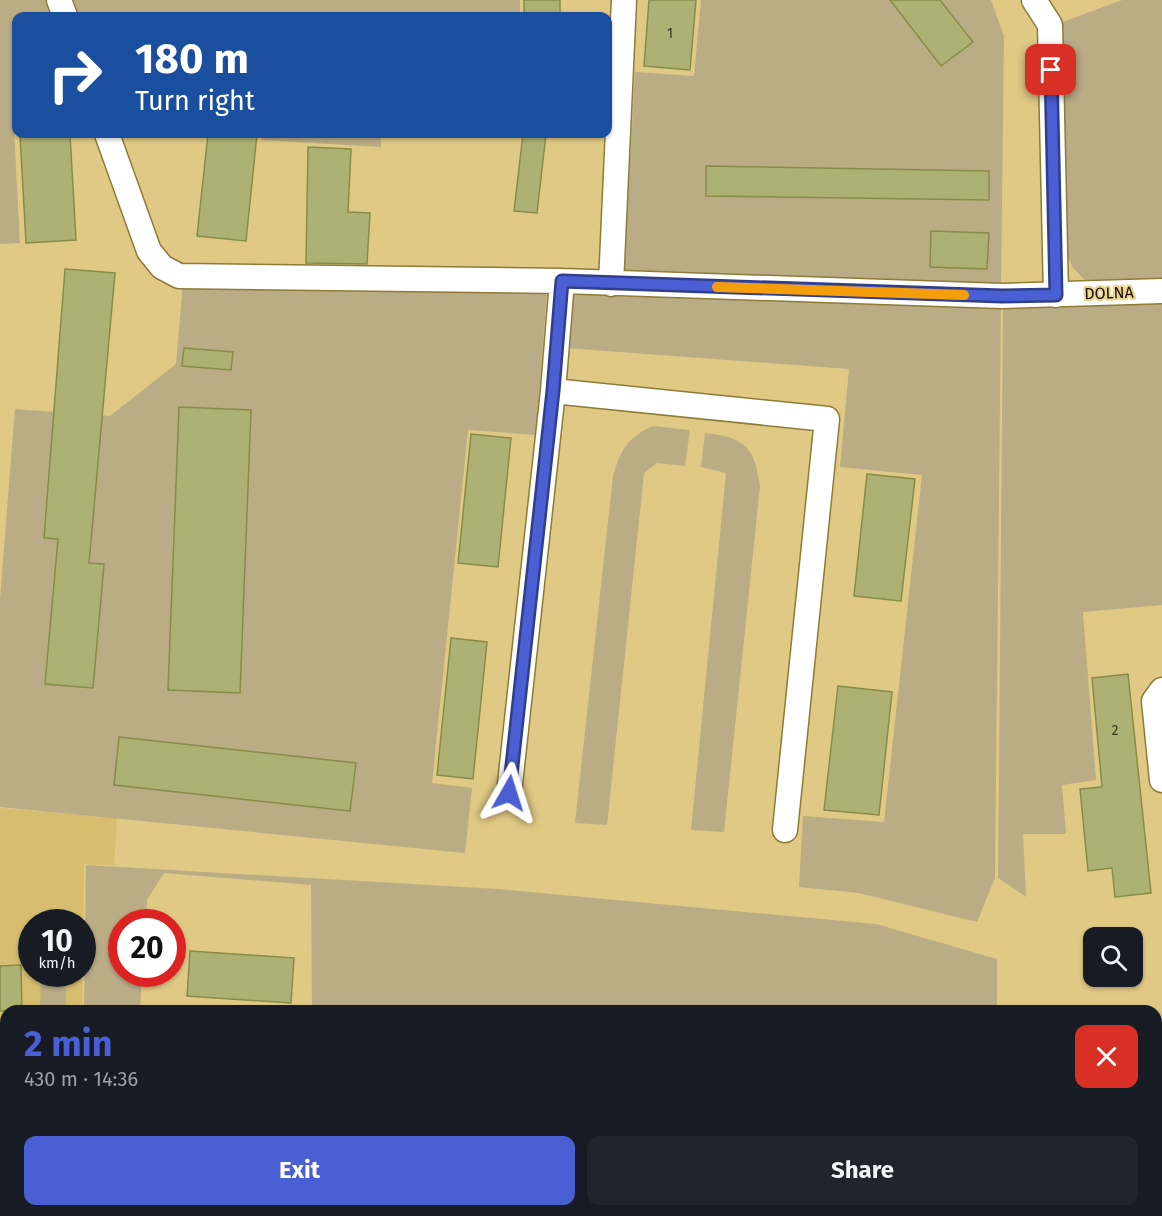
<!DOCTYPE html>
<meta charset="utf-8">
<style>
:root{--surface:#171b24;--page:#20242c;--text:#f1f3f6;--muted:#9ea1a6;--accent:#4b5fd4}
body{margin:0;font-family:"Fira Sans",sans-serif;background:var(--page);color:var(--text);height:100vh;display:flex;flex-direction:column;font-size:22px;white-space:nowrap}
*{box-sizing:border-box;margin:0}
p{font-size:20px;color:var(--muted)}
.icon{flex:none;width:33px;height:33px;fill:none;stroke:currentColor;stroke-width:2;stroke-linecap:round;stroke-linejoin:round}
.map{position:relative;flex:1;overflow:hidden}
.side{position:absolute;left:0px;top:1005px;width:1162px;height:212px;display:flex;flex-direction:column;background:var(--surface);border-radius:18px 18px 0 0;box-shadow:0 2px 4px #0004}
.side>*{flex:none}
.banner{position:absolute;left:12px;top:12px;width:600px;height:126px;border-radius:12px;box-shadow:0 2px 4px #0004;background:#1a4fa0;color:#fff;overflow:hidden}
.tools{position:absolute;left:1083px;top:927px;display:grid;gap:12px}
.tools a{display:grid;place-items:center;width:60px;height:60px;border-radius:12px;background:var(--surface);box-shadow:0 2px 4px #0004;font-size:30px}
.speed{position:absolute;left:18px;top:909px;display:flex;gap:12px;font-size:30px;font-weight:700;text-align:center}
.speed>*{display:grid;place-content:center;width:78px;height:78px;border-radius:50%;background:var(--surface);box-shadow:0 2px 4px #0004;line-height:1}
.speed small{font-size:15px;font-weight:400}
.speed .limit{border:9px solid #d22;background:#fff;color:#111}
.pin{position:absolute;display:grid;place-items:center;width:51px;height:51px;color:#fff;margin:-26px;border-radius:12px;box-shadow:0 3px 9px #0006}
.me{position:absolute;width:66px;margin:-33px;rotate:6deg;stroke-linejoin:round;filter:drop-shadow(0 0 4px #0008)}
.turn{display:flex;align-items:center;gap:21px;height:126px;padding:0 24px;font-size:27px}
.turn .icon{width:78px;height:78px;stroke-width:2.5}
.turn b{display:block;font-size:42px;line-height:51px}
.round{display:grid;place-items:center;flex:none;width:63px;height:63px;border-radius:12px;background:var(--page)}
.headline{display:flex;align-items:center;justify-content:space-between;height:102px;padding:0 24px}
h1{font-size:36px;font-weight:700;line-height:45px;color:var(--accent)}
.action{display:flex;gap:12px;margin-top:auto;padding:12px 24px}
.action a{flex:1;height:69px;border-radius:12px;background:var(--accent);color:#fff;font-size:24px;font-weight:700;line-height:69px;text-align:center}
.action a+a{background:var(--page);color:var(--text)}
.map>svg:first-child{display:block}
</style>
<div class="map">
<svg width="1162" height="1216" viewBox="0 0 1162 1216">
<rect width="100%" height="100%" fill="#e0c985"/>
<!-- built -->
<path fill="#d6bd70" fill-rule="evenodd" d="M 0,808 L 117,818 L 114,865 L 84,864 L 82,1011 L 6,1011 L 6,1210 L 49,1211 L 49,1216 L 0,1216 ZM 32,922 L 82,922 L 82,974 L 32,974 Z"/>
<!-- green -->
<path fill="#baac85" d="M 0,0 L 48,0 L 54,16 L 16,16 L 16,130 L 14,130 L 20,243 L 0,244 Z
M 73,0 L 520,0 L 520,16 L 79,16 Z
M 701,0 L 991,0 L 1004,36 L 1001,285 L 624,274 L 635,72 L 694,76 Z
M 1122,0 L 1162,0 L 1162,282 L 1085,280 L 1073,268 L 1063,245 L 1060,67 L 1063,22 Z
M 263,134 L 381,134 L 381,147 L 262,140 Z
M 183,284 L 547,292 L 536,435 L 468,430 L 432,783 L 472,788 L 465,853 L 0,807 L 0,599 L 15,409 L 110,416 L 176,364 Z
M 573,293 L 1001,306 L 995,878 L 977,922 L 859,893 L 799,887 L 803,816 L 884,822 L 922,475 L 840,467 L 849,369 L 566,348 Z
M 1162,302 L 1162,605 L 1083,612 L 1096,780 L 1062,785 L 1066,834 L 1023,834 L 1026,897 L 998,878 L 1003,305 Z
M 653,426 L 690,430 L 685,466 L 657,463 L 644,473 L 607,825 L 575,823 L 613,476 C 620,451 628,437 653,426 Z
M 705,433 C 746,438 754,446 760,486 L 724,832 L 691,830 L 726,473 L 701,467 Z
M 86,865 L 498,889 L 876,924 L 997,959 L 997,1011 L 312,1011 L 311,885 L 164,873 L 147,900 L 145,922 L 122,922 L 122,974 L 142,974 L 140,1011 L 84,1011 Z
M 41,974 L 66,974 L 66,1011 L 40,1011 Z
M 996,1210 L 996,1216 L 437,1216 L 437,1211 Z"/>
<!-- building -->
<path fill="#adb174" stroke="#888c48" stroke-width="1.5" d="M 524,0 L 560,0 L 560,16 L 524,16 Z
M 649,0 L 696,0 L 690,70 L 644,66 Z
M 890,0 L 940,0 L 973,42 L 941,66 Z
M 70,134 L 76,240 L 26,243 L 20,135 Z
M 208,134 L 257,134 L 246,241 L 197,236 Z
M 523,134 L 546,134 L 537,213 L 514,211 Z
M 308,147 L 351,149 L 348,212 L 370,213 L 367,264 L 306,263 Z
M 706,166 L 989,171 L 989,200 L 706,196 Z
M 931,231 L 989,233 L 987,269 L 930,267 Z
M 65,269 L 115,273 L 89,563 L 104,564 L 93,688 L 45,684 L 58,539 L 44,538 Z
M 184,348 L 233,352 L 231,370 L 182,366 Z
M 179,407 L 251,410 L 240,693 L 168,690 Z
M 471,434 L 511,438 L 498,567 L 458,563 Z
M 867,474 L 915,479 L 901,601 L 854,596 Z
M 451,638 L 487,642 L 473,779 L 437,775 Z
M 1128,674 L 1151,893 L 1115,897 L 1112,868 L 1088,871 L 1080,789 L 1102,787 L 1092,678 Z
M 838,686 L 892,692 L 879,815 L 824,810 Z
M 119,737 L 356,763 L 350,811 L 114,785 Z
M 190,951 L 294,958 L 291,1003 L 187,996 Z
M 21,965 L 22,1011 L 0,1011 L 0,966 Z"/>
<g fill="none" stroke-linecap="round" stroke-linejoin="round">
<!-- minor casing -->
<g stroke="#8f7a36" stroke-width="27">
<path id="minor" d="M 59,0 L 65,16
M 1034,0 L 1050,25 L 1056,295
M 107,134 L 149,251 L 162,267 L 179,276 L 562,281 L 1002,296 L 1162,291
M 611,284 L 624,0
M 553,391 L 827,419 L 785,830
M 1162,690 L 1154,701 L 1162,780
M 509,793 L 553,391 L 562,281
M 71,1210 L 71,1216
M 1037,1210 L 1042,1216"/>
</g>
<!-- minor -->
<use href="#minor" stroke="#fff" stroke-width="24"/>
</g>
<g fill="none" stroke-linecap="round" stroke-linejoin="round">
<!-- route casing -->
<g stroke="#313e8a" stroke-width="15">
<path id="route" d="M 509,793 L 553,391 L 562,281 L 1002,296 L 1056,295 L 1051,70"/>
</g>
<!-- route -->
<use href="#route" stroke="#4b5fd4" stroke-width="10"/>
<!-- slow -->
<path stroke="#f59e0b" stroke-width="10" d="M 717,287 L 964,295"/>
</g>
<g text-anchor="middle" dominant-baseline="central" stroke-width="4.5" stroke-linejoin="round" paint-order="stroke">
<!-- number labels -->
<g font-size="14" fill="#3c361d">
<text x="670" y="33">1</text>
<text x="1115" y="730">2</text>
</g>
<!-- street labels -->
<g font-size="16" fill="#160d00" stroke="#edd691">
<text transform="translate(1109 293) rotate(-2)">DOLNA</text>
</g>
</g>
</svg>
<div class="tools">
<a><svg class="icon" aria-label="search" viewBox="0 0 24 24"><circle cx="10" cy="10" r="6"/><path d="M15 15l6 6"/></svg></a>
</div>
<div class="speed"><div>10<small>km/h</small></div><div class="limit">20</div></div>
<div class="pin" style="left:1051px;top:70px;background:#d93025"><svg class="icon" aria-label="arrive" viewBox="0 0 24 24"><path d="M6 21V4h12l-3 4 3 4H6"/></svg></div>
<svg class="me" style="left:509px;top:793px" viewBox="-20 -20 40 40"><path d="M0-17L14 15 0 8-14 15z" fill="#4b5fd4" stroke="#fff" stroke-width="4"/></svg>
<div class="banner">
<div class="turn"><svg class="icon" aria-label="right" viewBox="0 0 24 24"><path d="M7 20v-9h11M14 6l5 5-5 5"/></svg><div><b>180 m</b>Turn right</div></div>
</div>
<section class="side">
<div class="headline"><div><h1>2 min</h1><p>430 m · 14:36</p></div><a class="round" style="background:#d93025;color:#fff"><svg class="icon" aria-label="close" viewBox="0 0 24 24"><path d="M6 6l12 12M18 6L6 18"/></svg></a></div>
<div class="action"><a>Exit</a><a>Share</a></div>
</section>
</div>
